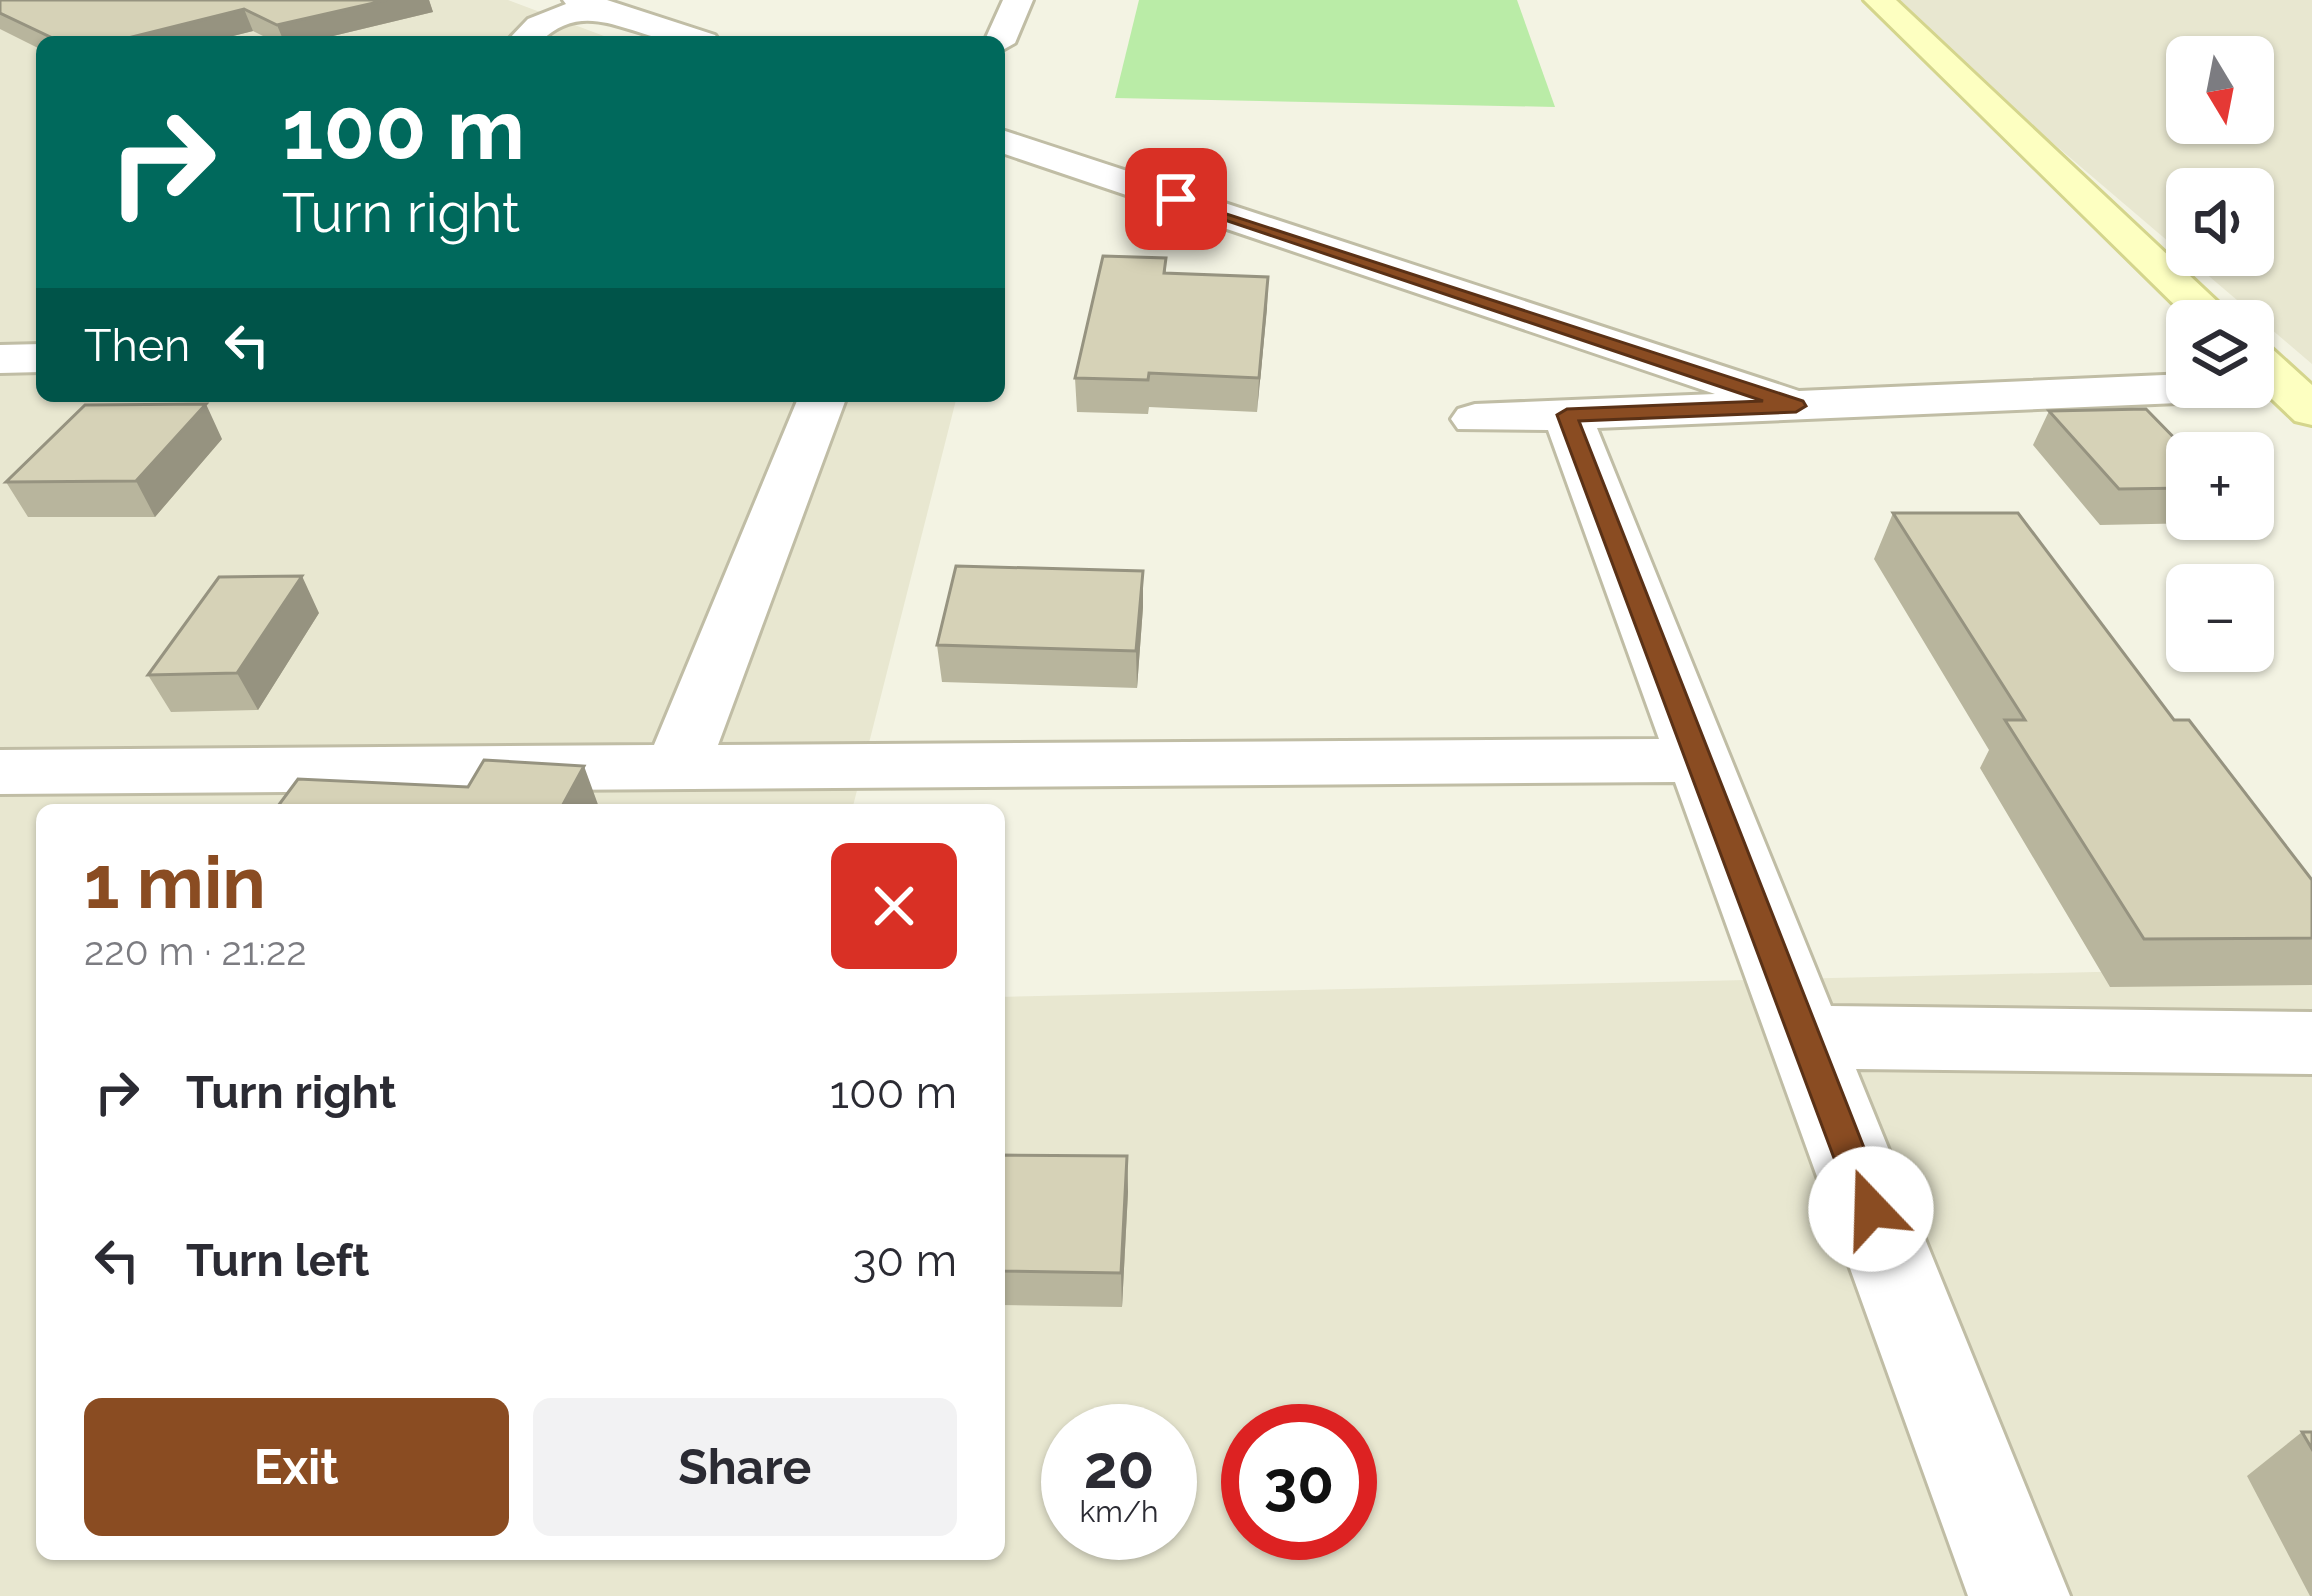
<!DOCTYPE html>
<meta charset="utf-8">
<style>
:root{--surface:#fff;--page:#f2f2f3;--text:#2b2b33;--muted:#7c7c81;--accent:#8a4c22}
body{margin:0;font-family:Raleway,sans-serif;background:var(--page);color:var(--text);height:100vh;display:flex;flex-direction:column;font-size:45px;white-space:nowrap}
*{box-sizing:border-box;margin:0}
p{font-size:39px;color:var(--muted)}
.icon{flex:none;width:66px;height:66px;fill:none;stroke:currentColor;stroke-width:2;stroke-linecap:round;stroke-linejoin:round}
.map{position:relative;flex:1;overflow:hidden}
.drawer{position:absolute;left:36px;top:804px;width:969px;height:756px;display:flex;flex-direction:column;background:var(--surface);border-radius:18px;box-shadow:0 3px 9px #0004}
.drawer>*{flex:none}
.hud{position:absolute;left:36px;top:36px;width:969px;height:366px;border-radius:18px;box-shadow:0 3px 9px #0004;background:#00695c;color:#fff;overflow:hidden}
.needle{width:78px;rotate:170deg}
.controls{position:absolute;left:2166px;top:36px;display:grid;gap:24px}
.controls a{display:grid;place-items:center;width:108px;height:108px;border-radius:18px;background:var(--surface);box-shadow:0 3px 9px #0004;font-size:60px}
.speed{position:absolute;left:1041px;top:1404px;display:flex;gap:24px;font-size:60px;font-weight:700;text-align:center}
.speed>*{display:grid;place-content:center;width:156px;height:156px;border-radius:50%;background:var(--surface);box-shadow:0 3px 9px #0004;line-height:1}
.speed small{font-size:30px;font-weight:400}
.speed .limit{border:18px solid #d22;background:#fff;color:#111}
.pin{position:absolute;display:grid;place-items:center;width:102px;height:102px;color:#fff;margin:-51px;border-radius:24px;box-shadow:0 6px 18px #0006}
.me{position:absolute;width:132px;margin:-66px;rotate:339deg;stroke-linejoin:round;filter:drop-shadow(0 0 9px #0008)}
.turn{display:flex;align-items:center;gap:42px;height:252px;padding:0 48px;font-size:54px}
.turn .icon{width:156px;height:156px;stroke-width:2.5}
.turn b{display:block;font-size:84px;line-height:102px}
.then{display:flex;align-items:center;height:114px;padding:0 48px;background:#0003;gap:24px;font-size:45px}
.round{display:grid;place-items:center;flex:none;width:126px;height:126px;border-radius:18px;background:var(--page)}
.overview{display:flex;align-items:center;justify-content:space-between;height:204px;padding:0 48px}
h1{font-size:72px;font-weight:700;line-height:90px;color:var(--accent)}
.button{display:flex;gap:24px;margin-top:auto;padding:24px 48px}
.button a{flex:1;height:138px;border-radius:18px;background:var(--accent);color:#fff;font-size:48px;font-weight:700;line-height:138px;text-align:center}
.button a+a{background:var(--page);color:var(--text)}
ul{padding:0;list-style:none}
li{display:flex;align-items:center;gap:36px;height:168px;padding:0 48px}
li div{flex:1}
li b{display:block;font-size:45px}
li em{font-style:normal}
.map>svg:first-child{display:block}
</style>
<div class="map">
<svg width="2312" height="1596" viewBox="0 0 2312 1596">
<rect width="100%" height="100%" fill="#f3f3e3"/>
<!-- residential -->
<path fill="#e8e7d0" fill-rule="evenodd" d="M 0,0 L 508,0 L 620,42 L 42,42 L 42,396 L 957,396 L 852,810 L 42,810 L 42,1554 L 999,1554 L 999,997 L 2312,967 L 2312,1596 L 0,1596 ZM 1068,1431 L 1170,1431 L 1170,1533 L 1068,1533 ZM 1248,1431 L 1350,1431 L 1350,1533 L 1248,1533 Z
M 1885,0 L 2312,0 L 2312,364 ZM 2187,57 L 2253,57 L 2253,123 L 2187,123 ZM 2187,189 L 2253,189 L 2253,255 L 2187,255 Z"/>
<!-- green -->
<path fill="#baeca7" d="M 1139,0 L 1517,0 L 1555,107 L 1115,98 Z"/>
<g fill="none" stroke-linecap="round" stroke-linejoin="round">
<!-- street casing -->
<g stroke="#c0bda5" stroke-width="6">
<path id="street" d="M 563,0 L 607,0 L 715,35 L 720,42 C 704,42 687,44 672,41 C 622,32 583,0 540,42 L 506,42 L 528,19 L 566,4 Z
M 1003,0 L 1033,0 L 1015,43 L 999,52 L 999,42 L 984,42 Z
M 999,129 L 1799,391 L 2187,374 L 2187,387 L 2249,387 L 2242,397 L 2225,401 L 1597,428 L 1831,1006 L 2312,1012 L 2312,1074 L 1856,1069 L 2070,1596 L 1968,1596 L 1675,782 L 0,794 L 0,750 L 654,745 L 799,396 L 847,396 L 718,745 L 1659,739 L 1548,430 L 1458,429 L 1451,419 L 1458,409 L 1475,404 L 1715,394 L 999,152 Z
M 42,344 L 42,372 L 0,373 L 0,345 Z"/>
</g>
<!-- secondary casing -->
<g stroke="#d4d58c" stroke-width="6">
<path id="secondary" d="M 1864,0 L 1896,0 L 2238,321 L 2191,321 Z
M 2253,342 L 2269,346 L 2312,385 L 2312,425 L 2295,421 L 2253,381 Z"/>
</g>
<!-- street -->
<use href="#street" fill="#fff" fill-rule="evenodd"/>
<!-- secondary -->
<use href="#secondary" fill="#fdffc1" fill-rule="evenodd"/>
</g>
<!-- wall -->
<path fill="#b8b59d" d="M 0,0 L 429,0 L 433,12 L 308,42 L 275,42 L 253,31 L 209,42 L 42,42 L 42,50 L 0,29 Z
M 1166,258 L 1166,273 L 1268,277 L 1257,412 L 1149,407 L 1148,414 L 1077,412 L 1075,378 Z
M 2049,411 L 2187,453 L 2187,519 L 2205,519 L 2202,523 L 2100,525 L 2033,445 Z
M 222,439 L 155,517 L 28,517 L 6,482 Z
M 1893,513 L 2174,720 L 2312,880 L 2312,985 L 2110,987 L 1980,768 L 1989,750 L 1874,559 Z
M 1143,607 L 1137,688 L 942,682 L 937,645 Z
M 319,613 L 258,710 L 171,712 L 148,675 Z
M 999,1155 L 1127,1156 L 1128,1192 L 1122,1307 L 999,1305 Z
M 2302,1432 L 2312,1432 L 2312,1596 L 2310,1596 L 2247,1476 Z"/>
<!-- shaded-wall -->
<path fill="#969380" d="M 387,0 L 429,0 L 433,12 L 308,42 L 284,42 L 277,25 Z
M 244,9 L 253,31 L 209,42 L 112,42 Z
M 1268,277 L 1267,309 L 1257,412 L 1259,378 Z
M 206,404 L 222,439 L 155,517 L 136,481 Z
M 1143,571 L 1143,607 L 1137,688 L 1136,651 Z
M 302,576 L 319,613 L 258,710 L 237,673 Z
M 584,766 L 600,810 L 560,810 Z
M 1127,1156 L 1128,1192 L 1122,1307 L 1121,1273 Z"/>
<!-- building -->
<path fill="#d6d2b7" stroke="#969380" stroke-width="3" d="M 0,0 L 387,0 L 277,25 L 244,9 L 112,42 L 61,42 L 0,13 Z
M 1103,256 L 1166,258 L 1164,273 L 1268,277 L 1259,378 L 1149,373 L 1148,380 L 1075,378 Z
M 206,404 L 136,481 L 6,482 L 85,405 Z
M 2146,409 L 2189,453 L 2187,453 L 2187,488 L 2119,489 L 2049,411 Z
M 1893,513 L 2018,513 L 2174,720 L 2189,720 L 2312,880 L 2312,938 L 2144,939 L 2005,720 L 2025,720 Z
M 956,566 L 1143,571 L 1136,651 L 937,645 Z
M 302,576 L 237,673 L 148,675 L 219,577 Z
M 484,760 L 584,766 L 560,810 L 275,810 L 298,779 L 468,787 Z
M 999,1155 L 1127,1156 L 1121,1273 L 999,1271 Z
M 2302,1432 L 2312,1432 L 2312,1449 Z"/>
<!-- route -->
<path fill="#8a4c22" stroke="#5a3116" stroke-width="3" d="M 1171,196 L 1803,401 L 1806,406 L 1796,412 L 1579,421 L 1888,1209 L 1883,1220 L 1871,1224 L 1858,1220 L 1853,1209 L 1557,415 L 1567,409 L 1763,401 L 1171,202 Z"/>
</svg>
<div class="controls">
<a><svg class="needle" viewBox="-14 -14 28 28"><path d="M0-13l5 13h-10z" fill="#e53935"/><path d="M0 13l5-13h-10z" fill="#7c7c81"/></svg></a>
<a><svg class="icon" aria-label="sound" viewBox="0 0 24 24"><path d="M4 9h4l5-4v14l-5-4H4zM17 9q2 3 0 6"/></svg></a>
<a><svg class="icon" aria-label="layers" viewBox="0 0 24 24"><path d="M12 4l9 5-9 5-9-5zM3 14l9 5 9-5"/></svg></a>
<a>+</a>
<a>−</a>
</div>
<div class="speed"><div>20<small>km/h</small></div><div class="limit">30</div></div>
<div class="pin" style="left:1176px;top:199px;background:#d93025"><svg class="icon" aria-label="arrive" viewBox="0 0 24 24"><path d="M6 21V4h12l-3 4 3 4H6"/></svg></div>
<svg class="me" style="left:1871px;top:1209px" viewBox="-20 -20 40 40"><circle r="19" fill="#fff"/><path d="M0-13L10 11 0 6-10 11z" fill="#8a4c22"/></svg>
<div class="hud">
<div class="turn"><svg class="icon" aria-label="right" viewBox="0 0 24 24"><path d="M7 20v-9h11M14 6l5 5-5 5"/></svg><div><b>100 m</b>Turn right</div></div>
<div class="then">Then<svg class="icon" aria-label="left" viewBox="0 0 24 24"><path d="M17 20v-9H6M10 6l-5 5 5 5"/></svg></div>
</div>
<section class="drawer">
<div class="overview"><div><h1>1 min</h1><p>220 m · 21:22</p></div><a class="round" style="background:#d93025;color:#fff"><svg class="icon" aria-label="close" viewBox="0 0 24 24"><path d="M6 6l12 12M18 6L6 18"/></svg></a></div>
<ul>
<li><svg class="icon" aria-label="right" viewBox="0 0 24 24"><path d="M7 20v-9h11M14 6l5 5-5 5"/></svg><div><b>Turn right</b></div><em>100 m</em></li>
<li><svg class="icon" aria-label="left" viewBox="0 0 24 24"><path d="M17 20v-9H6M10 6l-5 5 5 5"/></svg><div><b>Turn left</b></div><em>30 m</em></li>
</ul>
<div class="button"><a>Exit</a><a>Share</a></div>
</section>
</div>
